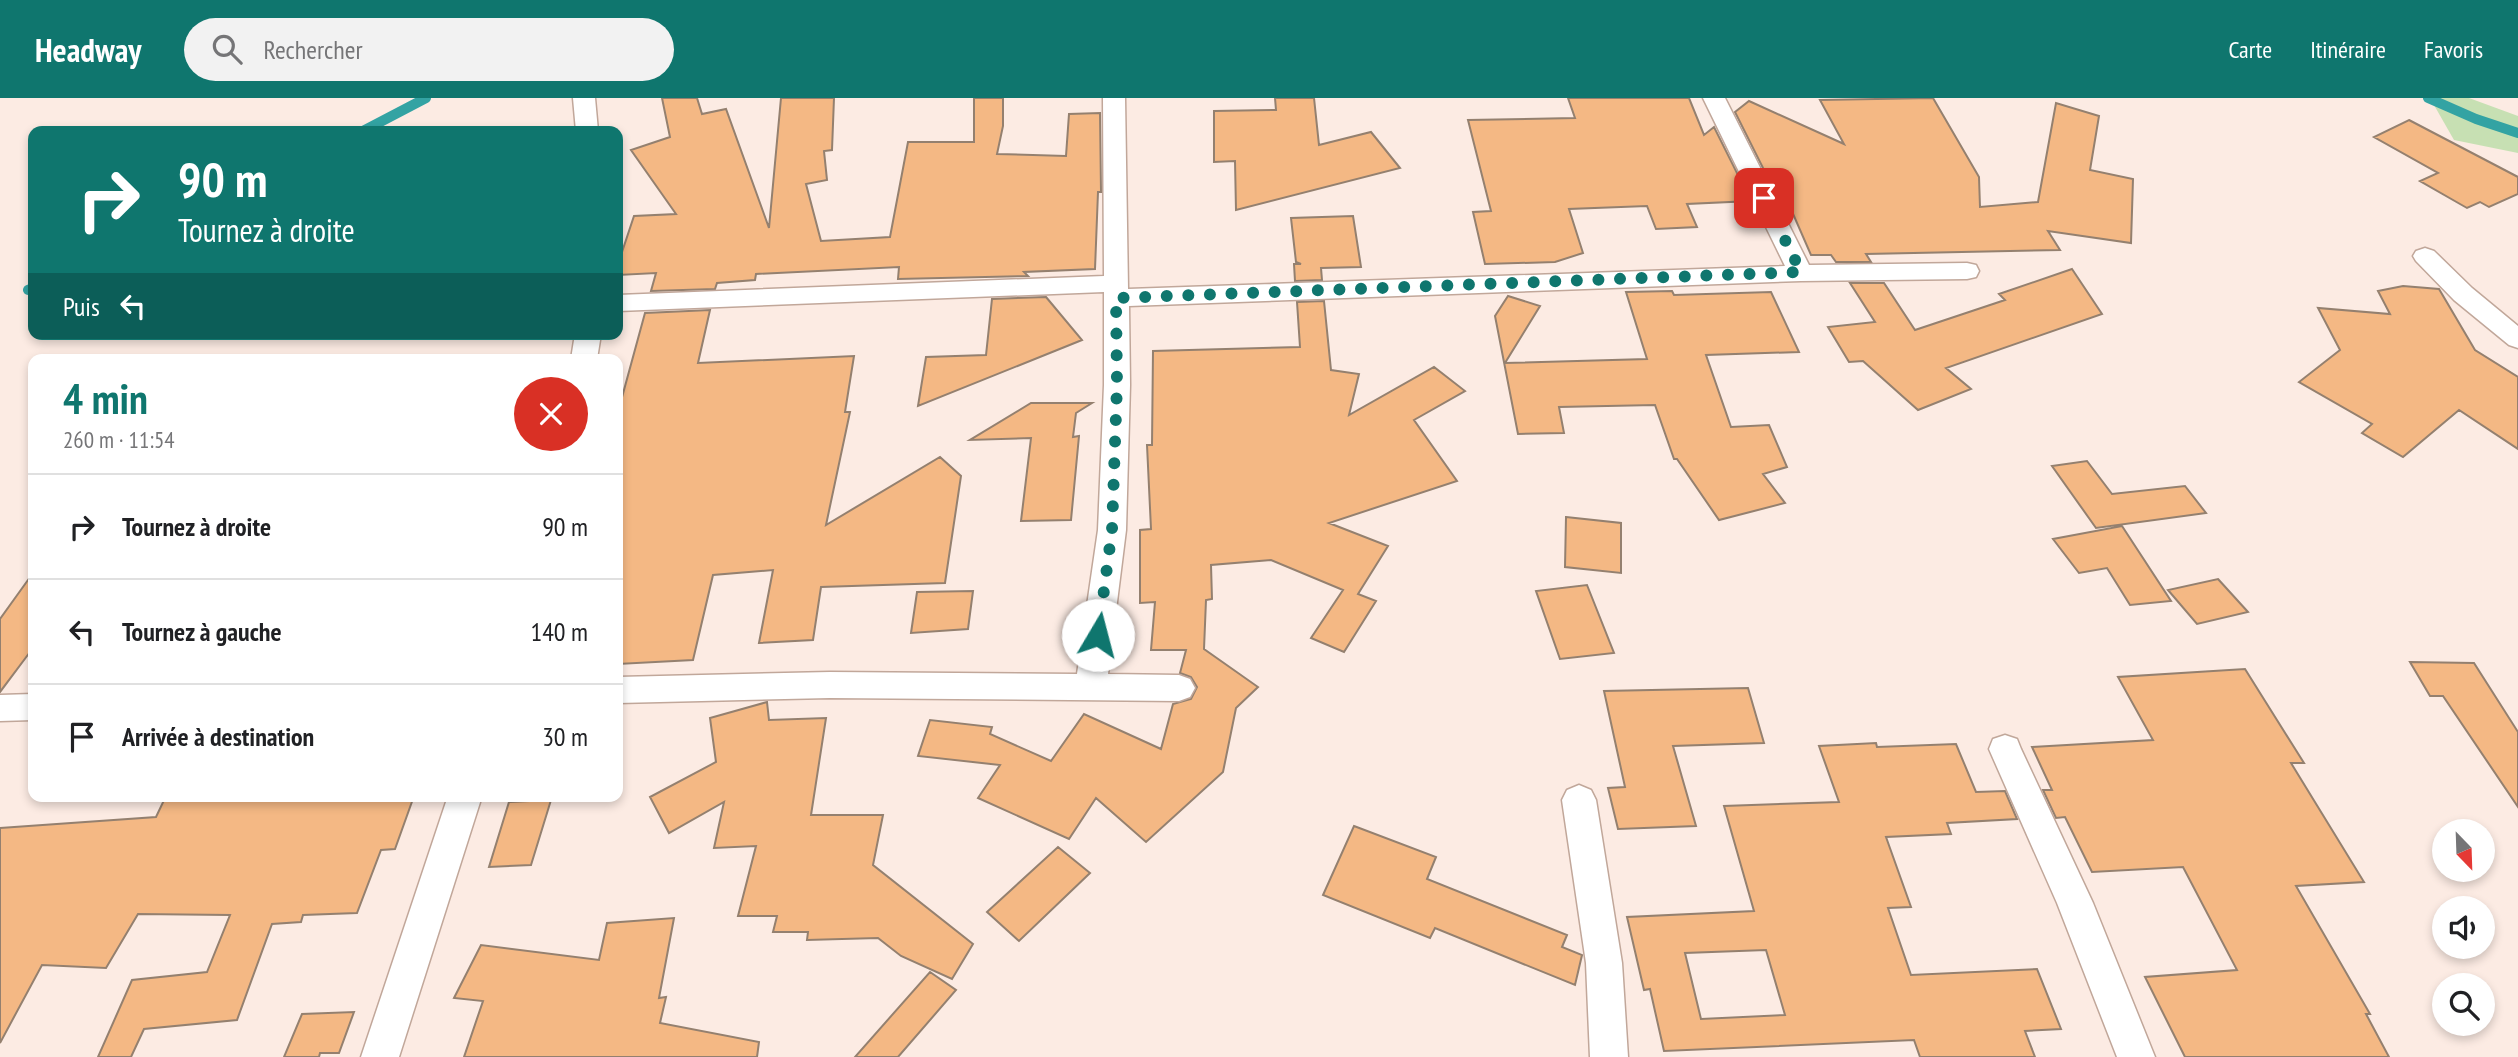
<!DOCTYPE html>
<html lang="fr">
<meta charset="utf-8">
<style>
:root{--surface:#fff;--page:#f2f2f2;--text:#202124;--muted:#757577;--line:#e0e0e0;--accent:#0f766e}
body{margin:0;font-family:"PT Sans Narrow",sans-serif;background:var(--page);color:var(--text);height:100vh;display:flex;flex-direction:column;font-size:26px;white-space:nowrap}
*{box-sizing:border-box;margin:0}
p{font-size:23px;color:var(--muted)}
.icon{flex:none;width:38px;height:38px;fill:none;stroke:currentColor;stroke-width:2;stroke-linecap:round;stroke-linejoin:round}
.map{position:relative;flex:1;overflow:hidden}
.sheet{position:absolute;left:28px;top:256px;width:595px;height:448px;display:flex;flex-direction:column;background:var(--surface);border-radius:14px;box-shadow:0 4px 10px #0003}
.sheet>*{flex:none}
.hud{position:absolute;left:28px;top:28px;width:595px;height:214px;border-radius:14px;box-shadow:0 4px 10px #0003;background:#0f766e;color:#fff;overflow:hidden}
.needle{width:46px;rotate:157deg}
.tools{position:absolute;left:2432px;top:721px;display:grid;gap:14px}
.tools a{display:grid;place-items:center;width:63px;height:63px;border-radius:50%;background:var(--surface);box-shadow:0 4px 10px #0003;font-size:35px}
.pin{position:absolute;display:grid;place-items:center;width:60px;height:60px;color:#fff;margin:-30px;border-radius:14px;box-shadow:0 4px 10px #0006}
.me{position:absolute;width:77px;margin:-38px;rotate:8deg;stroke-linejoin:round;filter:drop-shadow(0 0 5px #0008)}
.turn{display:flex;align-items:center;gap:24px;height:147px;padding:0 35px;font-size:32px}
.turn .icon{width:91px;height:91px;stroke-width:2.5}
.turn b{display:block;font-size:49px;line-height:60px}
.then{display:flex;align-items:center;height:66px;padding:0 35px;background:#0003;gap:14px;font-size:26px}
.round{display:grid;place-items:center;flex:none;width:74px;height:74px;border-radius:37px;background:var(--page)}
.headline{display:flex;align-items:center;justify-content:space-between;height:119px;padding:0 35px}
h1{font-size:42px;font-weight:700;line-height:52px;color:var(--accent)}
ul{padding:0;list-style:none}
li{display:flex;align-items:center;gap:21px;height:105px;padding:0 35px;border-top:2px solid var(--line)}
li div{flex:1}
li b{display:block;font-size:26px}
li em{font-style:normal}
header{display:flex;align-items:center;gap:42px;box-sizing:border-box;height:98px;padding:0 35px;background:var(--accent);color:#fff}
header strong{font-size:33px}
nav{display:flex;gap:38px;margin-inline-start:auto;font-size:24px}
.search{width:490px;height:63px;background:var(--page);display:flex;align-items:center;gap:18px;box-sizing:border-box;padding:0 24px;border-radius:38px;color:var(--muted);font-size:26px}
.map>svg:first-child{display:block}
</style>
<header>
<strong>Headway</strong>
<div class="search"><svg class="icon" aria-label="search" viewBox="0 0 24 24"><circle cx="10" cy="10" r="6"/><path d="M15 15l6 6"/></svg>Rechercher</div>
<nav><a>Carte</a><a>Itinéraire</a><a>Favoris</a></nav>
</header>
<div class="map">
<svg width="2518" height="959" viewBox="0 0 2518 959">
<rect width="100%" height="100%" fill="#fcebe3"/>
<!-- green -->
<path fill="#c7e0b3" d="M 2430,0 L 2469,0 L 2518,18 L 2518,55 L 2454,42 Z"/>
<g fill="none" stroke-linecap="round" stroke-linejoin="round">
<!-- stream -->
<path stroke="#33a3a3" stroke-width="10" d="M 2428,0 L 2476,21 L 2518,35
M 363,33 L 426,0
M 28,192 L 33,190"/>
</g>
<!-- building -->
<path fill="#f4b884" stroke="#94806f" stroke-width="2" fill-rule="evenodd" d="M 662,0 L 697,0 L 702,16 L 726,11 L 769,130 L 781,0 L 834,0 L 832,52 L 824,53 L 827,82 L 806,86 L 821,143 L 890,139 L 908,44 L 974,44 L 974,0 L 1003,0 L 1003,28 L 997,56 L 1066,58 L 1069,16 L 1100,15 L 1101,94 L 1098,94 L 1095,171 L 1024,174 L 1028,178 L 898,181 L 899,169 L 756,176 L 755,182 L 717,185 L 715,191 L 651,193 L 656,175 L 618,177 L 618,166 L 634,118 L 676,116 L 631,52 L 670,39 Z
M 1275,0 L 1314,0 L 1319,47 L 1371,34 L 1400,70 L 1236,112 L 1235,63 L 1214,64 L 1214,13 L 1276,12 Z
M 1568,0 L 1689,0 L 1704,37 L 1714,29 L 1751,103 L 1687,106 L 1697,129 L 1656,131 L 1647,108 L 1569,111 L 1583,155 L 1555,164 L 1485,166 L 1473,114 L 1491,113 L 1468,22 L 1575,20 Z
M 1933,0 L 1979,79 L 1980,109 L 2038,104 L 2056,5 L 2099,18 L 2090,72 L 2133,81 L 2131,145 L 2048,133 L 2060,152 L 1866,156 L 1871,164 L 1836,164 L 1831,157 L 1811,157 L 1787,102 L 1779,102 L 1735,14 L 1749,3 L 1844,46 L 1820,2 Z
M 2409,22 L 2518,79 L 2518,96 L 2489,109 L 2480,104 L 2467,110 L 2420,83 L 2438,75 L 2374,39 Z
M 1353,118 L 1361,169 L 1321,170 L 1322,182 L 1295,183 L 1294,166 L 1301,166 L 1296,164 L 1291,120 Z
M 2072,171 L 2102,216 L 1946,270 L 1971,291 L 1918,312 L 1863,263 L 1849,264 L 1828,229 L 1875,224 L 1850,185 L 1884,185 L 1915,232 L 2005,202 L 1999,196 Z
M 2403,188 L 2439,191 L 2475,252 L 2518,279 L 2518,351 L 2459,312 L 2403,359 L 2362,335 L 2372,326 L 2299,284 L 2340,252 L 2318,210 L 2390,216 L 2378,193 Z
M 1672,193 L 1674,197 L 1771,194 L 1799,254 L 1706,257 L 1731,329 L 1769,327 L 1787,369 L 1763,376 L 1785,405 L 1719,422 L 1677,361 L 1674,361 L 1655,307 L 1559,309 L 1564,335 L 1518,336 L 1495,218 L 1508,198 L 1540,208 L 1505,265 L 1647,261 L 1626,194 Z
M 1046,199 L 1082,242 L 918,308 L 926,259 L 986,257 L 992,201 Z
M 1324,203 L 1331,272 L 1359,276 L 1349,317 L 1434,269 L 1465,293 L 1414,322 L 1457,383 L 1329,425 L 1388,448 L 1358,496 L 1376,503 L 1344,554 L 1311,540 L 1343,492 L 1271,462 L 1211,467 L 1212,501 L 1206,502 L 1204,551 L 1258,589 L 1236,610 L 1223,674 L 1146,744 L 1096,700 L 1069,741 L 978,700 L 1000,667 L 918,658 L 930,622 L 992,629 L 990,636 L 1051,663 L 1084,616 L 1161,651 L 1173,606 L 1191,601 L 1197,589 L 1191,579 L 1180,575 L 1186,552 L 1151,552 L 1155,504 L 1140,505 L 1140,432 L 1151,431 L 1147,347 L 1152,347 L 1153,253 L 1300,249 L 1297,204 Z
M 710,212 L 698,265 L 854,258 L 845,314 L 850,314 L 826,427 L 940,359 L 961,378 L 945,485 L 821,489 L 813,542 L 759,545 L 773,472 L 713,477 L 693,562 L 618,566 L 618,314 L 645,215 Z
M 1031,305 L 1092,305 L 1076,315 L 1073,339 L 1079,338 L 1071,422 L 1021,423 L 1031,340 L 970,342 Z
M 2087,363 L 2112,396 L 2185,388 L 2206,415 L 2096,430 L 2052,368 Z
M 1566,419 L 1621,425 L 1621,475 L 1565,469 Z
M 2122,428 L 2171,503 L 2130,507 L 2107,470 L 2079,475 L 2053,441 Z
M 33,475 L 33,550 L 0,594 L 0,521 Z
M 2218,481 L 2248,514 L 2197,526 L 2168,492 Z
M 1587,487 L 1614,555 L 1560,561 L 1536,493 Z
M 973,493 L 968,531 L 911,535 L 917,494 Z
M 2410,564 L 2474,565 L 2518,634 L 2518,709 L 2443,598 L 2430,598 Z
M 2245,571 L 2304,665 L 2291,665 L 2364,784 L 2296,788 L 2370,916 L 2366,916 L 2389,959 L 2185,959 L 2145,879 L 2237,872 L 2183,769 L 2092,774 L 2065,719 L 2056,720 L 2043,692 L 2052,692 L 2032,649 L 2153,642 L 2118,579 Z
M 1748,590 L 1764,645 L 1673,648 L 1696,728 L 1618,731 L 1608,690 L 1625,689 L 1604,593 Z
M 767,604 L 769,622 L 826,620 L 811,717 L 883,717 L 873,767 L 973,846 L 952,881 L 901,858 L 878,840 L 807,842 L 808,834 L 773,834 L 777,818 L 738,818 L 756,748 L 714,750 L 724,704 L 669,735 L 650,699 L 716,664 L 710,620 Z
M 1876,645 L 1877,649 L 1956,646 L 1976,694 L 2005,693 L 2017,721 L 1947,725 L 1951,736 L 1886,739 L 1911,809 L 1888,810 L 1911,877 L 2037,871 L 2061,931 L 2025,933 L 2035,959 L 1920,959 L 1914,942 L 1664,953 L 1650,891 L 1644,892 L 1627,819 L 1754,813 L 1724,708 L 1839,704 L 1819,648 ZM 1766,852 L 1785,917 L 1701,921 L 1685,855 Z
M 166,698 L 414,698 L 395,751 L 381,752 L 357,815 L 303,817 L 301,824 L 272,826 L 237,922 L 144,931 L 131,959 L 98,959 L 132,882 L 207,874 L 230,817 L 138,816 L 106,870 L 42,867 L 0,945 L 0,730 L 156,719 Z
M 551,702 L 531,767 L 489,769 L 509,704 Z
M 1354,728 L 1436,759 L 1427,781 L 1567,837 L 1562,849 L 1582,857 L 1575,887 L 1435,830 L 1430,840 L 1323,797 Z
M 1058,749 L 1090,775 L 1019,843 L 987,814 Z
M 674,820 L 659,900 L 666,899 L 660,925 L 759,944 L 757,959 L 464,959 L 483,903 L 454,900 L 481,847 L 599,862 L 607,825 Z
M 930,874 L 956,892 L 898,959 L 855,959 Z
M 354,914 L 339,955 L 320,955 L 319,959 L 284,959 L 302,916 Z"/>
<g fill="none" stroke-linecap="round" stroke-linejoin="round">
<!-- street casing -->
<g stroke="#c1a79a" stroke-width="3">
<path id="street" d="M 573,0 L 595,0 L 598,33 L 576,33 Z
M 1103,0 L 1125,0 L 1128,191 L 1785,168 L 1703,0 L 1725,0 L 1809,167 L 1967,165 L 1976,167 L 1979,173 L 1976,179 L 1967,181 L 1801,183 L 1129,208 L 1130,287 L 1126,432 L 1108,576 L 1179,577 L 1190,581 L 1195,590 L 1190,599 L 1179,603 L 830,600 L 618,605 L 618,579 L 830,574 L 1077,576 L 1098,432 L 1104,287 L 1104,194 L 618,213 L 618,197 L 1104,178 Z
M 2425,150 L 2434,153 L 2472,190 L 2518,228 L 2518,250 L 2509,247 L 2454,202 L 2416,163 L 2413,158 L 2416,153 Z
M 575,236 L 601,236 L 597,261 L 571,261 Z
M 33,596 L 33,622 L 0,623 L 0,597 Z
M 2005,637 L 2017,641 L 2021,651 L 2093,805 L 2155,959 L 2117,959 L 2057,805 L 1989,651 L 1993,641 Z
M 1579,687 L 1591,692 L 1596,702 L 1622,865 L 1628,959 L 1590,959 L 1586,865 L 1562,702 L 1567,692 Z
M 448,698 L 482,698 L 399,959 L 361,959 Z"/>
</g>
<!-- street -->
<use href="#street" fill="#fff" fill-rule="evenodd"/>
</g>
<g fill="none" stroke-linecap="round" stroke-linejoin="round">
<!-- route -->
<path stroke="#0f766e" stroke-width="12" stroke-dasharray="0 21.6" d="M 1098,537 L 1112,432 L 1117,287 L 1116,200 L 1801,174 L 1764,100"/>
</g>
</svg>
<div class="tools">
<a><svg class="needle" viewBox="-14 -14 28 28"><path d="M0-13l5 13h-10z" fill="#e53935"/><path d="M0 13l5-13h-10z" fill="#757577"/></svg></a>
<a><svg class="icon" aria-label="sound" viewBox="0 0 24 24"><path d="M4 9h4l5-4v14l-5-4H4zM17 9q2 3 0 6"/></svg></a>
<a><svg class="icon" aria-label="search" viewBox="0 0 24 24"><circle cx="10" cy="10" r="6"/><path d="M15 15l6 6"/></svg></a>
</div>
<div class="pin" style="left:1764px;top:100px;background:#d93025"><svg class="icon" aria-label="arrive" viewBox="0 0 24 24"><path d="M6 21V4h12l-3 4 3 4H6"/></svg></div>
<svg class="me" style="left:1098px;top:537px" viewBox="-20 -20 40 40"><circle r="19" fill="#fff"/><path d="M0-13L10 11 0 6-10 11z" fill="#0f766e"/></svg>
<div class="hud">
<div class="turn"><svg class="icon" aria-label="right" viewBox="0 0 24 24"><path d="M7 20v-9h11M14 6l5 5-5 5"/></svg><div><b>90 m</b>Tournez à droite</div></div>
<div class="then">Puis<svg class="icon" aria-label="left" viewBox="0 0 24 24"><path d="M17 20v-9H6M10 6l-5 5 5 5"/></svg></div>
</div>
<section class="sheet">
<div class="headline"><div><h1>4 min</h1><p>260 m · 11:54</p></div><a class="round" style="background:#d93025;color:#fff"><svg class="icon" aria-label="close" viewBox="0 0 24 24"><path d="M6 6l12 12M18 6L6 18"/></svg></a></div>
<ul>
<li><svg class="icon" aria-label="right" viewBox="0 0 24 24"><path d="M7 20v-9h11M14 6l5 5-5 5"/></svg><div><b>Tournez à droite</b></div><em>90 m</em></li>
<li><svg class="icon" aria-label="left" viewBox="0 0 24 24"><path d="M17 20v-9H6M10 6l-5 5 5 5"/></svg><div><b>Tournez à gauche</b></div><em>140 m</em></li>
<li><svg class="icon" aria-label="arrive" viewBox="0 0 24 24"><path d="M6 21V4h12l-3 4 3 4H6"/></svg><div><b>Arrivée à destination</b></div><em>30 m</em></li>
</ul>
</section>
</div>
